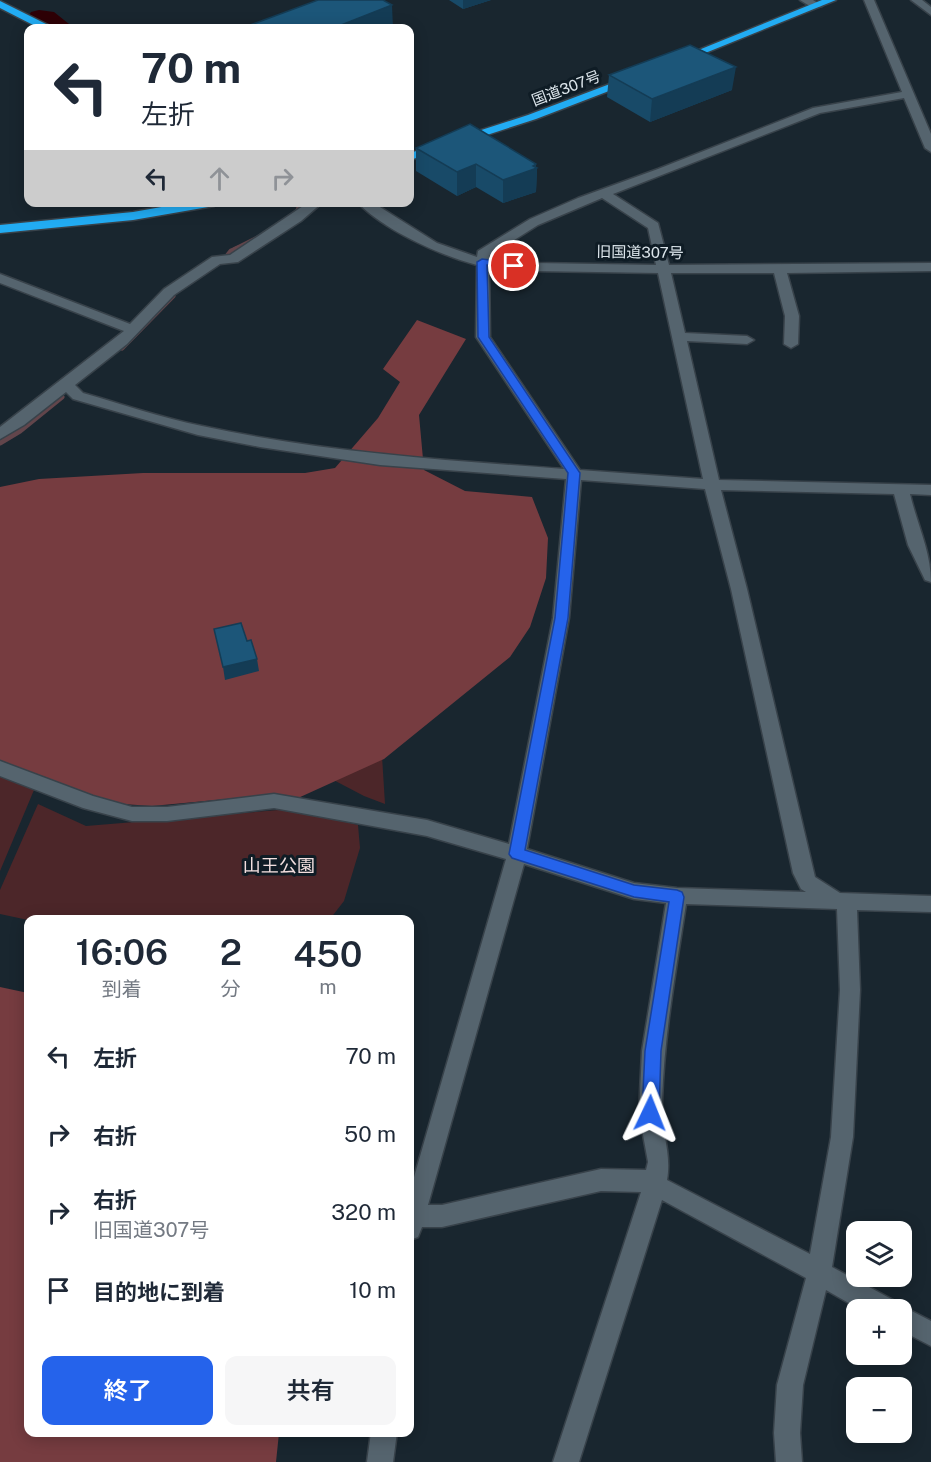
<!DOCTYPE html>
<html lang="ja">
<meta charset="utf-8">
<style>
:root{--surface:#fff;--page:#f6f6f7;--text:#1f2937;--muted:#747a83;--accent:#2563eb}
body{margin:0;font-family:"Public Sans","Noto Sans JP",sans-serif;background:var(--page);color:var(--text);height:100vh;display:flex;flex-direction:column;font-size:22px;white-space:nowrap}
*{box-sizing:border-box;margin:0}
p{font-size:20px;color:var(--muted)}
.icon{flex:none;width:33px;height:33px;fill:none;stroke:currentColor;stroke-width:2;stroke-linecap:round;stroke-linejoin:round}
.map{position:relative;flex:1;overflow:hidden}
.drawer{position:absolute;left:24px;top:915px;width:390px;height:522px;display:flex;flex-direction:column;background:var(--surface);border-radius:12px;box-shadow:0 3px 15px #0003}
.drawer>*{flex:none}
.guide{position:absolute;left:24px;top:24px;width:390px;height:183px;border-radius:12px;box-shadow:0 3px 15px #0003;background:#fff;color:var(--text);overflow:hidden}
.fabs{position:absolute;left:846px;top:1221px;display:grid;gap:12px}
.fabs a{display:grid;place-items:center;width:66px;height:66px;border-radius:12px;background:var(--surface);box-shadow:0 3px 15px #0003;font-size:30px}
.pin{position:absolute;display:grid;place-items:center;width:51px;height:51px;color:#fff;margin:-26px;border:3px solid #fff;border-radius:50%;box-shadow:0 2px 6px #0007}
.me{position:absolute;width:66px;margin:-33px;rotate:2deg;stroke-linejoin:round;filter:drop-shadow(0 0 4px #0008)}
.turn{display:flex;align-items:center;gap:21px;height:126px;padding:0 18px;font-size:27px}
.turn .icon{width:78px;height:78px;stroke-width:2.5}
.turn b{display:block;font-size:42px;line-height:51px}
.lanes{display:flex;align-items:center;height:57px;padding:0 18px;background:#0003;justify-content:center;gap:30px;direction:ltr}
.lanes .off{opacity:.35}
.eta{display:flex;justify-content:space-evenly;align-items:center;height:102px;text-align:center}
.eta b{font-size:36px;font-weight:600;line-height:42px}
.button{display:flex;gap:12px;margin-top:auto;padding:12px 18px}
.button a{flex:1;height:69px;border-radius:12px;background:var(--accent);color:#fff;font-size:24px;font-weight:600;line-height:69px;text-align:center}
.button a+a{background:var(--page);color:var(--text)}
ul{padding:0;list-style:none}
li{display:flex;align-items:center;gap:18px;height:78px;padding:0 18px}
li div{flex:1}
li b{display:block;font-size:22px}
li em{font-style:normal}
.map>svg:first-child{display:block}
</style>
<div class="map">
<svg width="931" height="1462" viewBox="0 0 931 1462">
<rect width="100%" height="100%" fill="#19262f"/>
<!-- green -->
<path fill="#4c2629" d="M 380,724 L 385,804 L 364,796 L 303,764 Z
M 0,774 L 34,790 L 0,871 Z
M 38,804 L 86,826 L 291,809 L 358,825 L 360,848 L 344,901 L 330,919 L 28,920 L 0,914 L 0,890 Z"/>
<!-- forest -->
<path fill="#763c40" d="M 417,320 L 466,339 L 419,415 L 424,470 L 465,491 L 532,497 L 548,538 L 546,578 L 530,627 L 510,657 L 384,759 L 298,798 L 268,795 L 152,806 L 108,803 L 0,761 L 0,487 L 39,479 L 143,473 L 305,473 L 335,468 L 378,418 L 400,382 L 383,369 Z
M 0,987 L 28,993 L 28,1432 L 279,1433 L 276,1462 L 0,1462 Z"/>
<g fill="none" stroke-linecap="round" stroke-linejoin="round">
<!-- stream-far1 -->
<path stroke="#62454b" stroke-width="4.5" d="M 296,214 L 301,202
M 235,249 L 259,237"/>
<!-- stream -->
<path stroke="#62454b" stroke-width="5" d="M 224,260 L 231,251 L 238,248
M 122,348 L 173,296
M 0,443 L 20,431 L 62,397"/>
<!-- river -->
<path fill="#2e0006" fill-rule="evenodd" d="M 39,10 L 54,12 L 74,28 C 54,30 49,26 31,22 L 28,17 L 31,12 Z"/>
<!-- minor casing -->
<g stroke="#38424a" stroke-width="3">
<path id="minor" d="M 800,0 L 813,0 L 822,6 L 813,8 Z
M 864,0 L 874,0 L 931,134 L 931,152 L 925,148 L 904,98 L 820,113 L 613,194 L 658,223 L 669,265 L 931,263 L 931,271 L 787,273 L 799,316 L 798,344 L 791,348 L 784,344 L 785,316 L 774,273 L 671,273 L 685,333 L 747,336 L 754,340 L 747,344 L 687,341 L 719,480 L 931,485 L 931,495 L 910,494 C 917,524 931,552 931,582 L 925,580 L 908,545 L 894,494 L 721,490 L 747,589 L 815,877 L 840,893 L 931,896 L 931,912 L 857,910 L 860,990 L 853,1137 L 832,1267 L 895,1301 L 897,1308 L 902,1306 L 931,1321 L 931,1346 L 902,1331 L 902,1310 L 861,1310 L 826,1290 L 803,1385 L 800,1433 L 802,1462 L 776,1462 L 774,1433 L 777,1385 L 806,1278 L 662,1200 L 579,1462 L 553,1462 L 641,1192 L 601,1191 L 442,1227 L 422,1227 L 418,1237 L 410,1240 L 410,1191 L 506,859 L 427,836 L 274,808 L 167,821 L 132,821 L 83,808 L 0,776 L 0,761 L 93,796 L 132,807 L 167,807 L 274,794 L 427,820 L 509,844 L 553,618 L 566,479 L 380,465 L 260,447 L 198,435 L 73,399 L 66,392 L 24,425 L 0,439 L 0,427 L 124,331 L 0,283 L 0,274 L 130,324 L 164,289 L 212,257 L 230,255 L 309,202 L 323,202 L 301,221 L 238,262 L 220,264 L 174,295 L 127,344 L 75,385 L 83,393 C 122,404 162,418 202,426 C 321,452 442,460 564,469 L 476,337 L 477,265 C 439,255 384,230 357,202 L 372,202 L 437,243 L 477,257 L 478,251 L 530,219 L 578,198 L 658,169 L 813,108 L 902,92 ZM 602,198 L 648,228 L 656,265 L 534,263 L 489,259 L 489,256 L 538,225 ZM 489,267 L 534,271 L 658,273 L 703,479 L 580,470 L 490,337 ZM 581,480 L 705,489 L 731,589 L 793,873 L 801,889 L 806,892 L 677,888 L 634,883 L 527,849 L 569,618 ZM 524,864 L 634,899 L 666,903 L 642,1051 L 639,1113 L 648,1162 L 646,1170 L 601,1169 L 442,1205 L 428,1205 ZM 686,904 L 837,909 L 840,990 L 831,1137 L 810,1254 L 667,1180 C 672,1151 660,1130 662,1102 C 664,1035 676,970 686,904 Z
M 911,0 L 922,0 L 931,7 L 931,15 Z
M 371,1432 L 397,1432 L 393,1462 L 367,1462 Z"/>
</g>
<!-- highway casing -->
<g stroke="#38424a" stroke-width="3">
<path id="highway" d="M 822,0 L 836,0 L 683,62 L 675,62 L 674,60 Z
M 0,1 L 50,26 L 51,28 L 39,28 L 0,8 Z
M 631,76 L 635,77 L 635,81 L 536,119 L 410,160 L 410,153 L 528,115 Z
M 190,202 L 220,202 L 214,206 L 133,220 L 0,233 L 0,225 L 133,212 Z"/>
</g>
<!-- minor -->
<use href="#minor" fill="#55646e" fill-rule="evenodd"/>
<!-- highway -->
<use href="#highway" fill="#22acf3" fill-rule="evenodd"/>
</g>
<!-- wall -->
<path fill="#184a68" d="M 449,0 L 491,0 L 463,9 Z
M 609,75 L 732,90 L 650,122 L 607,97 Z
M 416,148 L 536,164 L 536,168 L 537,168 L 536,192 L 503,203 L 476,187 L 457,196 L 416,171 Z"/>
<!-- shaded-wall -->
<path fill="#143c55" d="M 463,0 L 491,0 L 463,9 Z
M 392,5 L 393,28 L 341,28 L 341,25 Z
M 736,67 L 732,90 L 650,122 L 652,99 Z
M 476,164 L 476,187 L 457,196 L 457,172 Z
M 536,164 L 536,169 L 537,168 L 536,192 L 503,203 L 503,180 Z
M 257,659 L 259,671 L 225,680 L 223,667 Z"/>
<!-- building -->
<path fill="#1c5679" stroke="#143c55" stroke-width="1.5" d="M 318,0 L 383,0 L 392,5 L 341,25 L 348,28 L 242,28 Z
M 690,45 L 736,67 L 652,99 L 609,75 Z
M 470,124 L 536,164 L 533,166 L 537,168 L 503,180 L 476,164 L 457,172 L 416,148 Z
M 241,623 L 247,641 L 251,640 L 257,659 L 223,667 L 214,629 Z"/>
<!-- route -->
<path fill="#2563eb" stroke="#184099" stroke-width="1.5" d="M 482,259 L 514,263 L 519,266 L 514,268 L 487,265 L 489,337 L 580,473 L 568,618 L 525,850 L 634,885 L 677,890 L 682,892 L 684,897 L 661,1051 L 659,1113 L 656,1119 L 650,1121 L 644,1119 L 642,1113 L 645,1051 L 669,902 L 634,897 L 512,858 L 509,854 L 555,618 L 568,473 L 478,337 L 477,262 Z"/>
<g text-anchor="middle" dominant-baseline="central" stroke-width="6" stroke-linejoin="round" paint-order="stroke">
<!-- far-street labels -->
<g font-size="15" fill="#dce5eb" stroke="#0f1c25">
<text transform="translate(566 88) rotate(-21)">国道307号</text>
<text transform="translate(640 252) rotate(1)">旧国道307号</text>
</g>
<!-- park labels -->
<g font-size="18" fill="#f2dede" stroke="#0f1c25">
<text x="279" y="865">山王公園</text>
</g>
</g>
</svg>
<div class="fabs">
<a><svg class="icon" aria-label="layers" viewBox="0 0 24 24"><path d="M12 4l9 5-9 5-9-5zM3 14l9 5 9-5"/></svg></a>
<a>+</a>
<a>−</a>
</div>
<div class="pin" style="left:514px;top:266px;background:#d93025"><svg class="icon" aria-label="arrive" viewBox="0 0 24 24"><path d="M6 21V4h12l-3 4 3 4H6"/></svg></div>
<svg class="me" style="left:650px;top:1113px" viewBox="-20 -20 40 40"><path d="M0-17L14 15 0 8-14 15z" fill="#2563eb" stroke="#fff" stroke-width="4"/></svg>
<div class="guide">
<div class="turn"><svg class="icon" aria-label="left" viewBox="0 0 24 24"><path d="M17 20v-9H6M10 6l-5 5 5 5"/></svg><div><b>70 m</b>左折</div></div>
<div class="lanes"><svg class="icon" aria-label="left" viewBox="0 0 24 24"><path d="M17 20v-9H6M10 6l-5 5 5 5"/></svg><svg class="icon off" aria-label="ahead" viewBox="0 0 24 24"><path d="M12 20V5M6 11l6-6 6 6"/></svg><svg class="icon off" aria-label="right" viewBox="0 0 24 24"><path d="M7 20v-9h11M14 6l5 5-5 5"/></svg></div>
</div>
<section class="drawer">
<div class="eta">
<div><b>16:06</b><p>到着</p></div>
<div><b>2</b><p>分</p></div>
<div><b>450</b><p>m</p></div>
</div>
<ul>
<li><svg class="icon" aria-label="left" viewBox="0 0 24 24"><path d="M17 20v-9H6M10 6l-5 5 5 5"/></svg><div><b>左折</b></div><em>70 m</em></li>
<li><svg class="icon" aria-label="right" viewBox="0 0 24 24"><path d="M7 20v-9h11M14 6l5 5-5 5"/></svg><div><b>右折</b></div><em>50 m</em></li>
<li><svg class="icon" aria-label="right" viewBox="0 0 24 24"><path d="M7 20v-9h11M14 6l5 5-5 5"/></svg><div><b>右折</b><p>旧国道307号</p></div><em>320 m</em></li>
<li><svg class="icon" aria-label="arrive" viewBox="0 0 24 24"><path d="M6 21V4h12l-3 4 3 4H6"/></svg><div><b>目的地に到着</b></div><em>10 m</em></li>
</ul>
<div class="button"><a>終了</a><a>共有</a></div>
</section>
</div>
